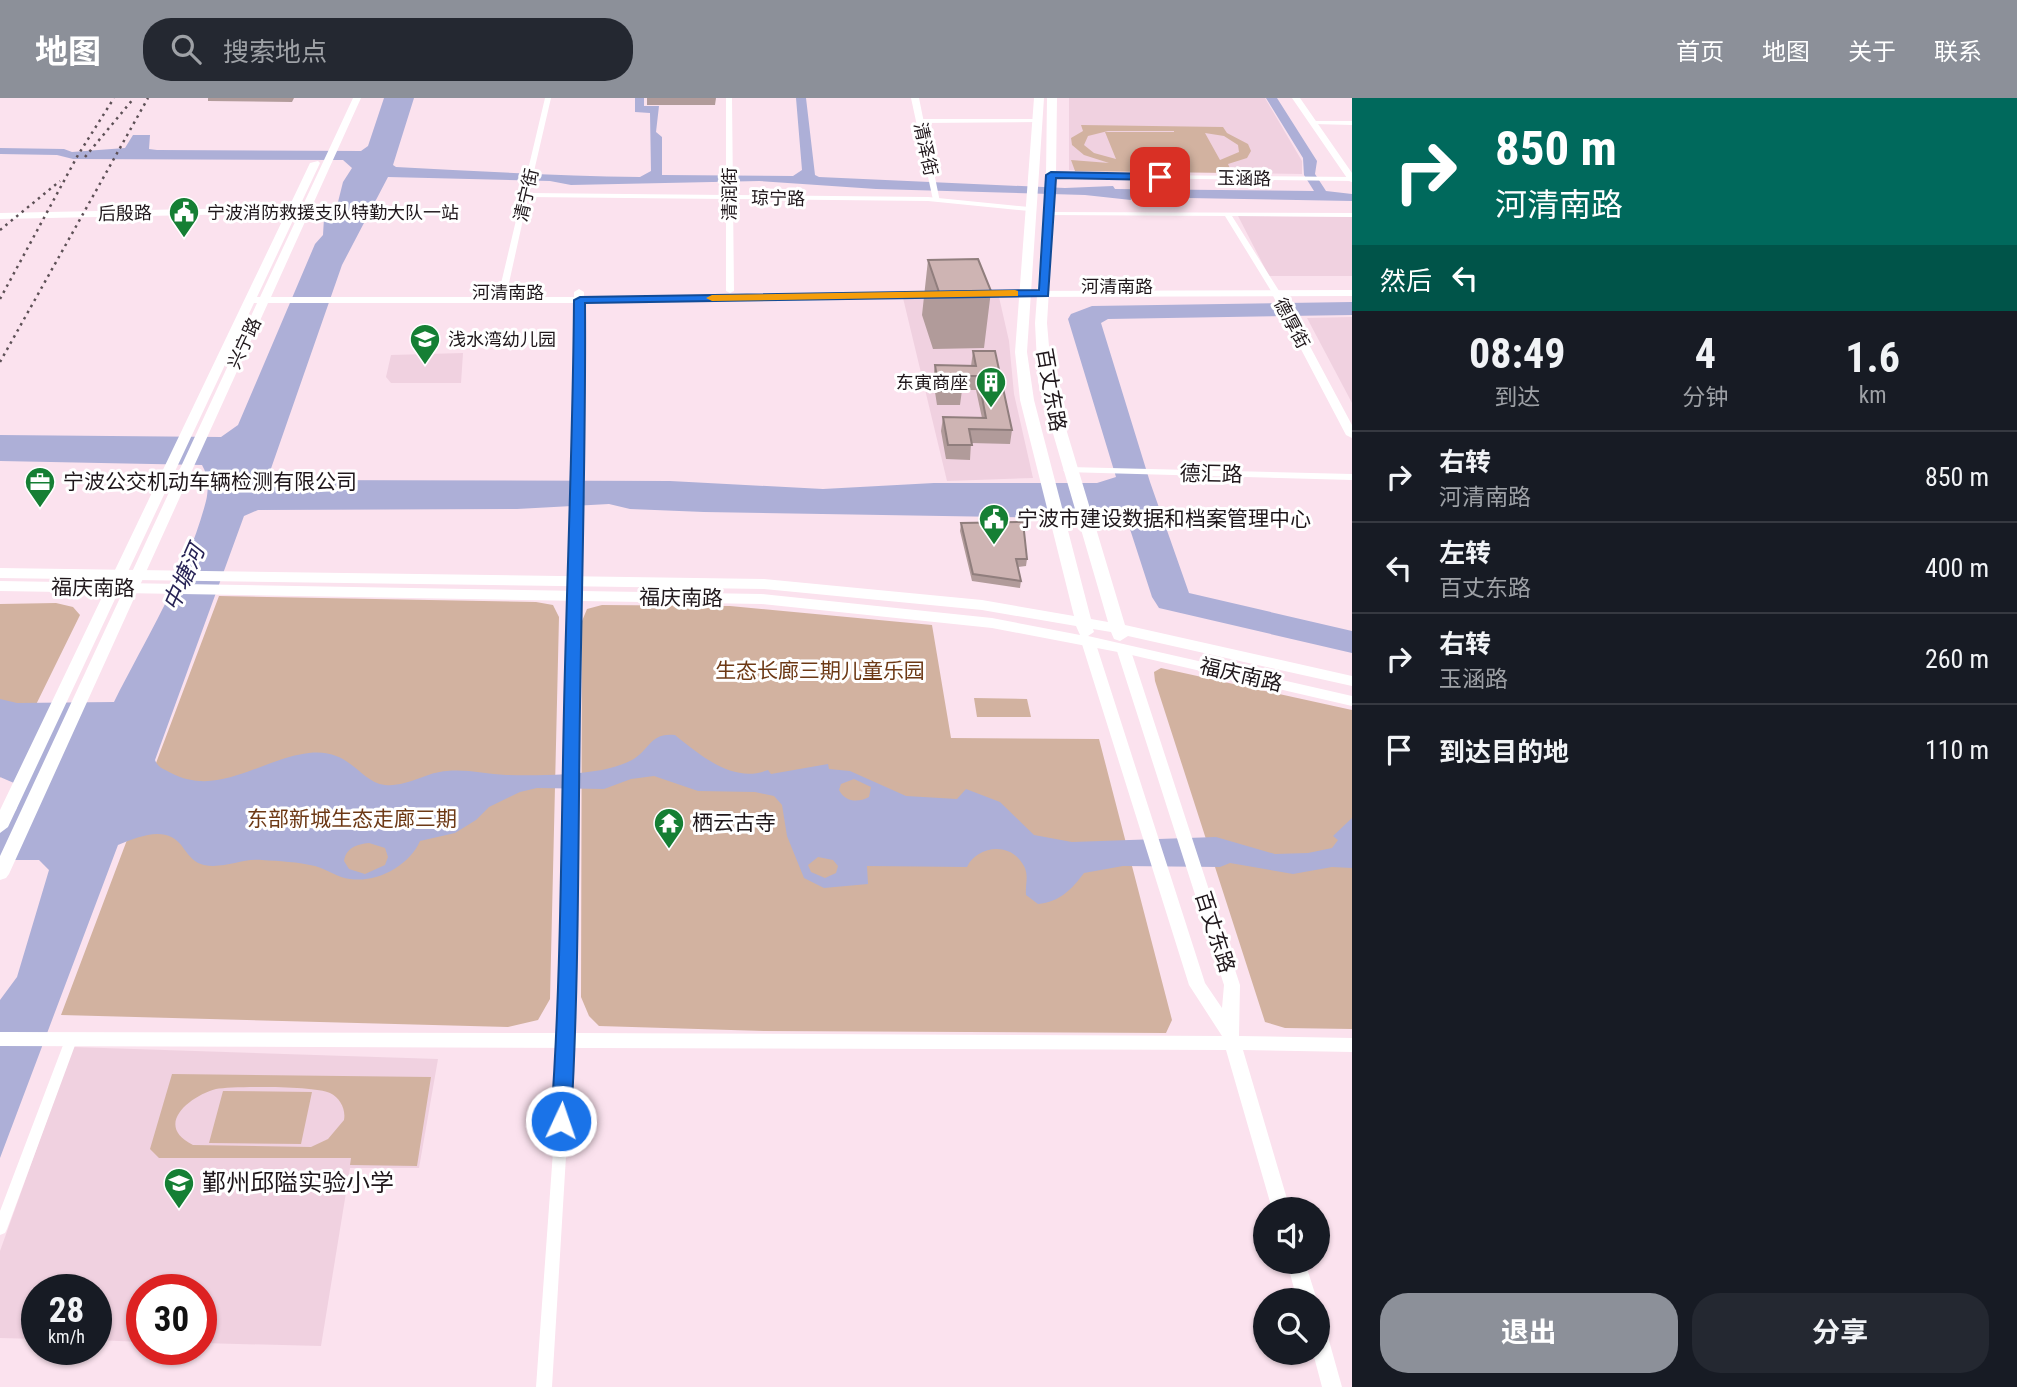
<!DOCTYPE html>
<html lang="zh">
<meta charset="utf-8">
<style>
:root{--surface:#171b24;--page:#242831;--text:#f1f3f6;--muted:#9ea1a6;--line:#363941;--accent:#8c9099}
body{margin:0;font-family:"Roboto Condensed","Noto Sans SC",sans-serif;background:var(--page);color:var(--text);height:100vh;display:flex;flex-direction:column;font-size:26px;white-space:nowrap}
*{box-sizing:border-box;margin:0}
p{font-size:23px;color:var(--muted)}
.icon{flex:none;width:38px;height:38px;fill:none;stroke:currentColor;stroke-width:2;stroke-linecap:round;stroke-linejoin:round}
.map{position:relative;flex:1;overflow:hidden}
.details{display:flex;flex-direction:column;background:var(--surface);width:665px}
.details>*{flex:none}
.hud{background:#00695c;color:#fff;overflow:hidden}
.fabs{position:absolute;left:1253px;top:1099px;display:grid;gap:14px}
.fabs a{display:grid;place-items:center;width:77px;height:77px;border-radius:50%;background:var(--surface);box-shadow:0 2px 5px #0004;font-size:35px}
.speed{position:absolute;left:21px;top:1176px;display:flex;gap:14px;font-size:35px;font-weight:700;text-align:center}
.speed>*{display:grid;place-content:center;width:91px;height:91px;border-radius:50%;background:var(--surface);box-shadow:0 2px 5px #0004;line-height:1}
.speed small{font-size:18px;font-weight:400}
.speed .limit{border:10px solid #d22;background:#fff;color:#111}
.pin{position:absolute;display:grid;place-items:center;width:60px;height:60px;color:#fff;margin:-30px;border-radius:14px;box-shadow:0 4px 10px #0006}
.me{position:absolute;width:77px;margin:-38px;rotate:3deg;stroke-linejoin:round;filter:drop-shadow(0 0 5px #0008)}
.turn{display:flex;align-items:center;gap:24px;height:147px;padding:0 28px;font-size:32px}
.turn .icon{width:91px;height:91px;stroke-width:2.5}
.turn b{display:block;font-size:49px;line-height:60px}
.then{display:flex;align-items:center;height:66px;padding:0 28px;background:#0003;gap:14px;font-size:26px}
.eta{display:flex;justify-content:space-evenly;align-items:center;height:119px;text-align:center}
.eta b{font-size:42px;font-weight:700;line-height:49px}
.primary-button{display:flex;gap:14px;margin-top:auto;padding:14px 28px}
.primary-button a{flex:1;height:80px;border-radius:28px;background:var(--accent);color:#fff;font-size:28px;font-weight:700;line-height:80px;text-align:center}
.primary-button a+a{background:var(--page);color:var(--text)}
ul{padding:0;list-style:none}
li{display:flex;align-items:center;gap:21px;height:91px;padding:0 28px;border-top:2px solid var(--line)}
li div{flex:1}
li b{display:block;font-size:26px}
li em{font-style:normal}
header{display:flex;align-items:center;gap:42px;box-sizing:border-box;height:98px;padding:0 35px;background:var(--accent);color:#fff}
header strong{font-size:33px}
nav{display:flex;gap:38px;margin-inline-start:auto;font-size:24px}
.search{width:490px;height:63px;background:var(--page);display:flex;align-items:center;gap:18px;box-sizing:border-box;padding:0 24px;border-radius:28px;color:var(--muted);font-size:26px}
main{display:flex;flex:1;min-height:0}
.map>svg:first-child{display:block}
</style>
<header>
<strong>地图</strong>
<div class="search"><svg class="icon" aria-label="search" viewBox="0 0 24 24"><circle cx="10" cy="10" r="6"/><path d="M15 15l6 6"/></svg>搜索地点</div>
<nav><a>首页</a><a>地图</a><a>关于</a><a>联系</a></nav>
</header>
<main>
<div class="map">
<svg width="1352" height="1289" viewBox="0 0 1352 1289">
<rect width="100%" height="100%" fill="#fbe2ee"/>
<!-- built -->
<path fill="#f0d1e0" d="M 1069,0 L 1265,0 L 1302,63 L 1302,76 L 1069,72 Z
M 1238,118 L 1352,119 L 1352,178 L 1269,178 Z
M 999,199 L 1009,243 L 1014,296 L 1033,380 L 947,383 L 903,200 Z
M 1352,219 L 1352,305 L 1307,220 Z
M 463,255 L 461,285 L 391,285 L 386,279 L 391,257 Z
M 73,949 L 438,961 L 419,1070 L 350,1070 L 321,1248 L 201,1245 L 201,1192 L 142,1192 L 142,1244 L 96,1242 L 96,1192 L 37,1192 L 37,1241 L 0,1240 L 0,1153 Z"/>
<!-- green -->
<path fill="#d2b2a0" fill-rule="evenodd" d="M 1081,27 L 1223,29 L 1227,35 L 1248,46 L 1251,53 L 1247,60 L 1228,66 L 1232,75 L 1075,73 L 1071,62 L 1109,65 L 1084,57 L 1072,47 L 1071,40 L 1083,33 ZM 1108,33 L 1174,33 L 1174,34 L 1105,34 L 1116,61 L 1094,55 L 1084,47 L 1088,38 ZM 1205,35 L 1224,38 L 1238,47 L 1239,54 L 1220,62 Z
M 219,498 L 536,504 L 553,507 L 559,519 L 550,901 L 538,922 L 508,929 L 61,917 Z
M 56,505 L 73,509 L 80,517 L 0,680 L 0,506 Z
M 602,507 L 730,508 L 932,527 L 951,640 L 1099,641 L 1172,922 L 1166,935 L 765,933 L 599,928 L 589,918 L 581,899 L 582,523 L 587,511 Z
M 1161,570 L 1352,612 L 1352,931 L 1285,930 L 1265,924 L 1155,583 L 1154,574 Z
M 974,600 L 1027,601 L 1031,619 L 977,619 Z
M 172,976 L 431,979 L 417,1068 L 350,1067 L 351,1060 L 159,1060 L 150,1051 ZM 216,991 C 235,988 315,988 330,995 C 340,1000 346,1011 344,1022 L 328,1041 L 311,1049 L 193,1047 C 153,1027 190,998 216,991 Z
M 223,993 L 312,994 L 301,1046 L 209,1045 Z"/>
<!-- water -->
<path fill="#adafd7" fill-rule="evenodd" d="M 384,0 L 414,0 L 393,67 L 396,69 C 477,73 558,78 640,79 L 651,73 L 650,15 L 635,14 L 635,0 L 644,0 L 644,8 L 659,8 L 656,34 L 662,39 L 662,77 L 793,78 L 802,72 L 796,0 L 806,0 L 815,77 L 819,79 L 1065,90 L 1113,88 L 1115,91 L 1314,93 L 1304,77 L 1303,60 L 1266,0 L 1277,0 L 1317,63 L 1315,76 L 1326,93 L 1352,96 L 1352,103 L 1131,99 L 1131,102 L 1085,97 L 876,91 L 759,83 L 571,87 L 550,83 L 388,79 L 342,167 L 267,382 L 670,383 L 823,391 L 934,385 L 1097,385 L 1116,379 L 1068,221 L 1071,216 L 1092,208 L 1352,204 L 1352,217 L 1108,221 L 1101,225 L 1150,384 L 1189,495 L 1352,533 L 1352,555 L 1159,510 L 1152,499 L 1128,425 L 1120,421 L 704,414 L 630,411 L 609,406 L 517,411 L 258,412 L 244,418 L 155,662 C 158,670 164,671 171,675 C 219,700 262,660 309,655 C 351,650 359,684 385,687 C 408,689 426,674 447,673 C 467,671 486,676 506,677 C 536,678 572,677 602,672 C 611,670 623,667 632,662 C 650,652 650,634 675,637 C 700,657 733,686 768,672 L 771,676 L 828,666 L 829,671 L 850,673 L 906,698 L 957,701 L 966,691 L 1000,704 L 1034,737 L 1072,744 L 1216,739 L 1275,756 L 1308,755 L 1332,750 L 1338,742 L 1333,738 L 1352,720 L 1352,770 L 1332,769 L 1293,776 L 1230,765 L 1220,769 L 1123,768 L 1084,775 C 1072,791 1060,804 1038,806 L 1026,797 C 1025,785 1030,776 1022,765 C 1009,744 977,748 967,769 L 867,768 L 868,786 L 824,790 L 804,780 L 787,738 L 782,707 L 774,698 L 755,694 L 698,693 L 654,678 L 631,681 L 604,691 L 537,690 L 520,694 L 489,709 L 476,722 L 455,735 L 420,743 C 409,768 377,785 350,781 C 338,780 327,771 315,768 C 298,764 279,763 262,762 C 243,760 224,771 204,767 C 195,765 189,758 184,751 C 168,726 141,738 118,747 L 0,1060 L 0,902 L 17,879 L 49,772 L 39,762 L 0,762 L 0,726 L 16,712 L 20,700 L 14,685 L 0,679 L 0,601 L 17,605 L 114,604 C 146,540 188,473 206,403 C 209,391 208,377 202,367 L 0,363 L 0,337 L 221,339 L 238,327 L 315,146 L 323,137 L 324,120 L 338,104 L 343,84 L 352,70 L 343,62 L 73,61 L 57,57 L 0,56 L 0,50 L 64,51 L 72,54 L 125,50 L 133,37 L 150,37 L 149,51 L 157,52 L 361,53 L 368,48 ZM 854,681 L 871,689 L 869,699 C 858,705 845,704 839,692 L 841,686 ZM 369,745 L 385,750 L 388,759 L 385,767 L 365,776 L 349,771 L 344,763 C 346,750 357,746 369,745 ZM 818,759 L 833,762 L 838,768 L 836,775 L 825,780 L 811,774 L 808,767 Z"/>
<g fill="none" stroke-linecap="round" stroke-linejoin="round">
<!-- minor -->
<path fill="#fff" fill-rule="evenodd" d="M 545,0 L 551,0 L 529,95 L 726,97 L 726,0 L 732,0 L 733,97 L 928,99 L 1029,109 L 1032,111 L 1029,113 L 928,103 L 733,101 L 734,193 L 730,195 L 726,193 L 726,101 L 528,99 L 507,194 L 503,196 L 499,194 Z
M 1038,21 L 1040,22 L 1040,24 L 920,25 L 917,23 L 920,21 Z
M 1311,23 L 1352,23 L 1352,27 L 1313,26 L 1310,24 Z
M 1049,76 L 1352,79 L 1352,83 L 1051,79 L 1048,77 Z
M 1045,114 L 1352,115 L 1352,119 L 1232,118 L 1281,196 L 1277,198 L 1273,196 L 1225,118 L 1047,117 L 1045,116 Z
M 71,937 L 75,938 L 77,942 L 7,1131 L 5,1135 L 0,1137 L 0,1113 L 65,942 L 67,938 Z
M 567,938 L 571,939 L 573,943 L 552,1289 L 536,1289 L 561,943 L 563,939 Z"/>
<!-- tertiary -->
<path fill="#fff" fill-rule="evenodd" d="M 911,0 L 919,0 L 940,104 L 933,102 Z
M 1292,0 L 1300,0 L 1352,75 L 1352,84 L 1349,83 Z
M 579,191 L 584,194 L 585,379 L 580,482 L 576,935 L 1222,938 L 1189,887 L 1081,543 L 1088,539 L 1095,543 L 1205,885 L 1222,910 L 1224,887 L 1116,550 L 1123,546 L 1130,550 L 1240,887 L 1239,938 L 1352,940 L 1352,954 L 1243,952 L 1290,1111 L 1272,1111 L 1226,952 L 0,948 L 0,934 L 559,935 L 568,482 L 573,379 L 574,194 Z
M 1277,193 L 1282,196 L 1352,327 L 1352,340 L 1346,337 L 1272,196 Z
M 1069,369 L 1352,376 L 1352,382 L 1065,374 L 1063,372 Z
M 1287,1164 L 1305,1164 L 1317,1202 L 1297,1202 Z
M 1318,1230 L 1325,1233 L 1328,1239 L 1342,1289 L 1322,1289 L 1313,1255 L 1318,1255 Z"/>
<!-- secondary -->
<path fill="#fff" fill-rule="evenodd" d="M 353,0 L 361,0 L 271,199 L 580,199 L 944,194 L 949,197 L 944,200 L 580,205 L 268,205 L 9,776 L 6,780 L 0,782 L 0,758 L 257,205 L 254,205 L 8,729 L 0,735 L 0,712 L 286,115 L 0,121 L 0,115 L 289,109 L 310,65 L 318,63 L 320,65 L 257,199 L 260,199 Z
M 1352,192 L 1352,198 L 969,199 L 964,196 L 969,193 Z"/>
<!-- primary -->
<path fill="#fff" fill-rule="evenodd" d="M 1034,0 L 1044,0 L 1027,254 L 1034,302 L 1091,521 L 1108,524 L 1038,284 L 1035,225 L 1046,77 L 1047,0 L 1057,0 L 1056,77 L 1047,225 L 1052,284 L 1125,527 L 1352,578 L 1352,588 L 1128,538 L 1120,543 L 1114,541 L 1111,534 L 1093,531 L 1094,534 L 1088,538 L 1352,598 L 1352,608 L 1123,555 L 992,530 L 761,506 L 0,493 L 0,483 L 761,496 L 992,520 L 1080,537 L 1076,528 L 982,512 L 764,491 L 0,480 L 0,470 L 764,481 L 982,502 L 1074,518 L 1020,302 L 1015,254 Z"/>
<!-- rail -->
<path stroke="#5d5056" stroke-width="2.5" stroke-dasharray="2.5 4.5" stroke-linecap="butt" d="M 85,59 L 134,0
M 0,132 L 60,83
M 0,201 L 78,57 L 114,0
M 0,264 L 148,0"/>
</g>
<!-- wall -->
<path fill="#b19b9a" d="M 208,0 L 294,0 L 292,4 L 208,3 Z
M 647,0 L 716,0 L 715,7 L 647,7 Z
M 928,162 L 991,193 L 984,250 L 933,251 L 922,217 Z
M 973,253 L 1012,332 L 1010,346 L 971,345 L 970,362 L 946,361 L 941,333 L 943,319 L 982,320 L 976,292 L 962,292 L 960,307 L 937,307 L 933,281 L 935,267 L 971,268 Z
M 961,425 L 1027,461 L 1026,468 L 1018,469 L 1021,483 L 1020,490 L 972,483 L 960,433 Z"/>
<!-- building -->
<path fill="#ceb4b3" stroke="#907e7d" stroke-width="2" d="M 978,161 L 991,193 L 939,194 L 928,162 Z
M 973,253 L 995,253 L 1012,332 L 969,331 L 972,347 L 948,347 L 943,319 L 986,320 L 978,278 L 959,278 L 962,293 L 939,293 L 935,267 L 976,268 Z
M 1023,424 L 1027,461 L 1016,461 L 1021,483 L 973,476 L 961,425 Z"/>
<!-- route -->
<path fill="#1a73e8" stroke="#114b97" stroke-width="2" d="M 1051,74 L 1160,76 L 1165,79 L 1160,82 L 1056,80 L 1048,198 L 585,205 C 586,340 582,474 580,609 C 578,747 579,885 571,1023 L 568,1029 L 554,1029 L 551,1023 C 561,886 561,748 564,610 C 567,474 573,338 574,202 L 580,199 L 1039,192 L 1046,77 Z"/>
<!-- slow -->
<path fill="#f59e0b" d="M 1015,192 L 1018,193 L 1018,198 L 712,203 L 706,200 L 712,197 Z"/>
<!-- icons -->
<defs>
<g id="civic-pin" transform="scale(1.575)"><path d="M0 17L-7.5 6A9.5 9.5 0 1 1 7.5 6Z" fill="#157f34" stroke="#fff"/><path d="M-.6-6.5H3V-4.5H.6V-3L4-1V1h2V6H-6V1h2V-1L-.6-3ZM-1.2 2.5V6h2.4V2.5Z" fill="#fff"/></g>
<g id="school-pin" transform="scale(1.575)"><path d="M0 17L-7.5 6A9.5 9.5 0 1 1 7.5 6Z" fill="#157f34" stroke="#fff"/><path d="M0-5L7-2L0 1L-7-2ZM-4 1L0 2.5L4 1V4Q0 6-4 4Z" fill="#fff"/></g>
<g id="building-pin" transform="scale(1.575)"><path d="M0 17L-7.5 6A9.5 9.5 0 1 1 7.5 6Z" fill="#157f34" stroke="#fff"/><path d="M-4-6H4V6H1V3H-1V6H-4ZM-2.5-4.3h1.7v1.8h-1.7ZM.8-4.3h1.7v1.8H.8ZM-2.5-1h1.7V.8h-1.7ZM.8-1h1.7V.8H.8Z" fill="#fff"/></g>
<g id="office-pin" transform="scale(1.575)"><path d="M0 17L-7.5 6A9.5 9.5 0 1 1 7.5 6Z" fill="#157f34" stroke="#fff"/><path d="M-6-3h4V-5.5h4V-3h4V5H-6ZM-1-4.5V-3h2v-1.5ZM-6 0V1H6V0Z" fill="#fff"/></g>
<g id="temple-pin" transform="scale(1.575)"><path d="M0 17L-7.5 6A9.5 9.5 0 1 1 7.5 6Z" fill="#157f34" stroke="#fff"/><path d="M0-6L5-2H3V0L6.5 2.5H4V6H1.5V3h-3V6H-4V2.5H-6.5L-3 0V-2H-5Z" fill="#fff"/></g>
</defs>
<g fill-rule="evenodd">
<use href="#civic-pin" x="184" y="114"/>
<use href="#school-pin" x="425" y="241"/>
<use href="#building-pin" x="991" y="284"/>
<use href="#office-pin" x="40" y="384"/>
<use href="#civic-pin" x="994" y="421"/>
<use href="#temple-pin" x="669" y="725"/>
<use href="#school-pin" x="179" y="1085"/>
</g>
<g text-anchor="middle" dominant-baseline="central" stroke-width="6" stroke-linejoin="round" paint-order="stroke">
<!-- far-street labels -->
<g font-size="18" fill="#1f171b" stroke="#fff">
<text transform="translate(926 51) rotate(78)">清泽街</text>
<text transform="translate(1244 80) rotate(1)">玉涵路</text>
<text transform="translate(729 96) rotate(-90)">清润街</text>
<text transform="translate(526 97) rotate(-77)">清宁街</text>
<text transform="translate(778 100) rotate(1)">琼宁路</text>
<text transform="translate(125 115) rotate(-1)">后殷路</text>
<text x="1117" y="188">河清南路</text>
<text x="508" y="194">河清南路</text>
<text transform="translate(1292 225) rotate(62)">德厚街</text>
<text transform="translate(244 245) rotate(-65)">兴宁路</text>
</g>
<!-- far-poi labels -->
<g font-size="18" fill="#1f171b" stroke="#fff" text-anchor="start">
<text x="207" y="114">宁波消防救援支队特勤大队一站</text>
<text x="448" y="241">浅水湾幼儿园</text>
<text x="968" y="284" text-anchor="end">东寅商座</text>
</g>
<!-- street labels -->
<g font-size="21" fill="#1f171b" stroke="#fff">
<text transform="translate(1051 292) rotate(80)">百丈东路</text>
<text transform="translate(1211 376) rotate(1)">德汇路</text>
<text transform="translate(93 490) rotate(1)">福庆南路</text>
<text transform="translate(681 500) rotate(1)">福庆南路</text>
<text transform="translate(1241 577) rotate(13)">福庆南路</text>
<text transform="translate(1215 834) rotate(72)">百丈东路</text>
</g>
<!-- poi labels -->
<g font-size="21" fill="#1f171b" stroke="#fff" text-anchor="start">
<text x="63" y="384">宁波公交机动车辆检测有限公司</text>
<text x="1017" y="421">宁波市建设数据和档案管理中心</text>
<text x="692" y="725">栖云古寺</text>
</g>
<!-- park labels -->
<g font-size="21" fill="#6d3915" stroke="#fff">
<text x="820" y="573">生态长廊三期儿童乐园</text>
<text x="352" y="721">东部新城生态走廊三期</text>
</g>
<!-- water labels -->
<g font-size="23" font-style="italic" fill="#272355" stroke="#fff">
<text transform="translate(184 480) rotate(-66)">中塘河</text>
</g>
<!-- near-poi labels -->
<g font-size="24" fill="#1f171b" stroke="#fff" text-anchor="start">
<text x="202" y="1085">鄞州邱隘实验小学</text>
</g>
</g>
</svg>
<div class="fabs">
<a><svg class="icon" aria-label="sound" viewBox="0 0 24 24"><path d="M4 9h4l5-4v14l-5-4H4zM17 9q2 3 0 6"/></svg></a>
<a><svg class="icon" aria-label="search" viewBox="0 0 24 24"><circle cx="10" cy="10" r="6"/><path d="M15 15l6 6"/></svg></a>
</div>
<div class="speed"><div>28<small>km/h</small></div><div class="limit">30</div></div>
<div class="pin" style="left:1160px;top:79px;background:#d93025"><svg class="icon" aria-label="arrive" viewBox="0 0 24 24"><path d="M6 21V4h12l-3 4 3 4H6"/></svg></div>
<svg class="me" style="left:561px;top:1023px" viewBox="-20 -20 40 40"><circle r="17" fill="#1a73e8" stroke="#fff" stroke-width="3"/><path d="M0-11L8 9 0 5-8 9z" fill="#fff"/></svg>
</div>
<section class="details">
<div class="hud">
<div class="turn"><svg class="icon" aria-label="right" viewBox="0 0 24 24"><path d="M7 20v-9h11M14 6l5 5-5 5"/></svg><div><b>850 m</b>河清南路</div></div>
<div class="then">然后<svg class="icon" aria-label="left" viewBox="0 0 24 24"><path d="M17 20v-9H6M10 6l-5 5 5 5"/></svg></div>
</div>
<div class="eta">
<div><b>08:49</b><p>到达</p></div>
<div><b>4</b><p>分钟</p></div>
<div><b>1.6</b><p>km</p></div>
</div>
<ul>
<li><svg class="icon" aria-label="right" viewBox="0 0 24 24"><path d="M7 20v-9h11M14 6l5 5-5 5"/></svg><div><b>右转</b><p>河清南路</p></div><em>850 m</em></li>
<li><svg class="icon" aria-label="left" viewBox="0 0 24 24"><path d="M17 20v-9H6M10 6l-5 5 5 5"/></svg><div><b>左转</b><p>百丈东路</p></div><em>400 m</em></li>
<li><svg class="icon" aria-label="right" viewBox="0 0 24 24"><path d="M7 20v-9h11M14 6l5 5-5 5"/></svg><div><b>右转</b><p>玉涵路</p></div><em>260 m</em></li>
<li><svg class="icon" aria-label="arrive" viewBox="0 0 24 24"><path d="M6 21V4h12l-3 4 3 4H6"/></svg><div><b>到达目的地</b></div><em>110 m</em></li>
</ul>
<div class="primary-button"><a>退出</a><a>分享</a></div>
</section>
</main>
